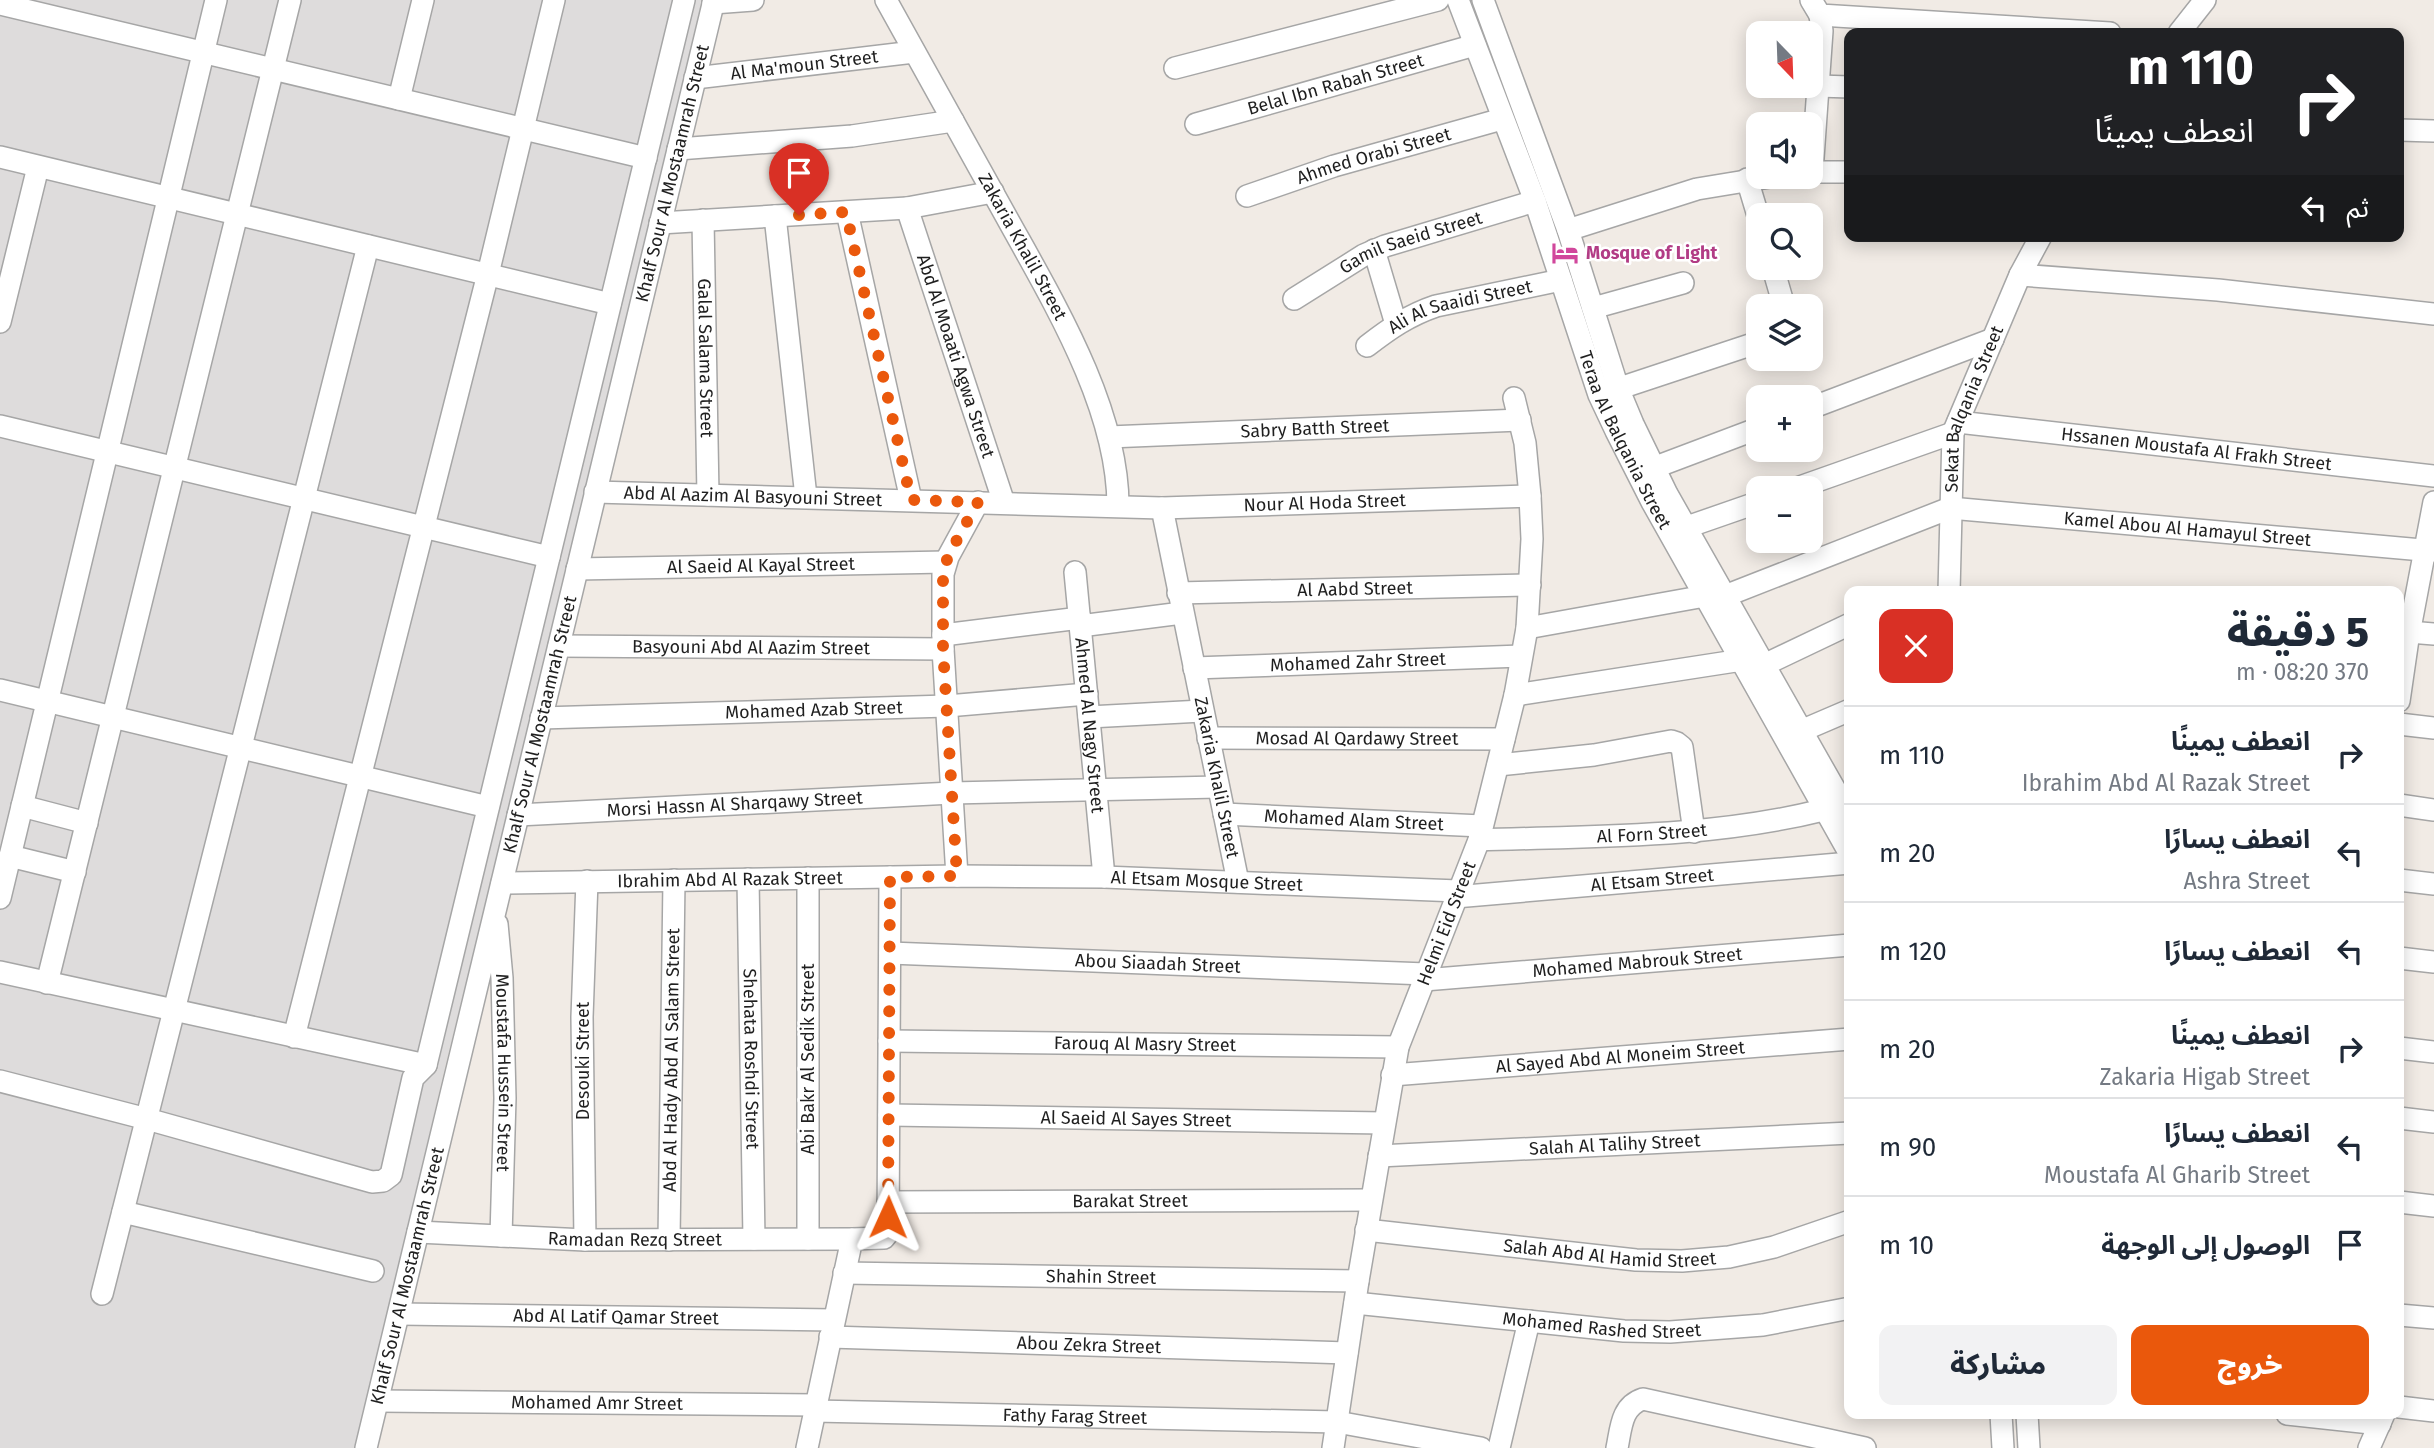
<!DOCTYPE html>
<html lang="ar">
<meta charset="utf-8">
<style>
:root{--surface:#fff;--page:#f2f2f3;--text:#1f2937;--muted:#747a83;--line:#e0e1e3;--accent:#ea580c}
body{margin:0;font-family:"Fira Sans","Noto Sans Arabic",sans-serif;background:var(--page);color:var(--text);direction:rtl;height:100vh;display:flex;flex-direction:column;font-size:26px;white-space:nowrap}
*{box-sizing:border-box;margin:0}
p{font-size:23px;color:var(--muted)}
.icon{flex:none;width:38px;height:38px;fill:none;stroke:currentColor;stroke-width:2;stroke-linecap:round;stroke-linejoin:round}
.map{position:relative;flex:1;overflow:hidden;direction:ltr}
.drawer{position:absolute;left:1844px;top:586px;width:560px;height:833px;display:flex;flex-direction:column;background:var(--surface);border-radius:14px;box-shadow:0 4px 18px #0003;direction:rtl}
.drawer>*{flex:none}
.banner{position:absolute;left:1844px;top:28px;width:560px;height:214px;border-radius:14px;box-shadow:0 4px 18px #0003;direction:rtl;background:#202124;color:#fff;overflow:hidden}
.needle{width:46px;rotate:157deg}
.fabs{position:absolute;left:1746px;top:21px;display:grid;gap:14px}
.fabs a{display:grid;place-items:center;width:77px;height:77px;border-radius:14px;background:var(--surface);box-shadow:0 4px 18px #0003;font-size:35px}
.pin{position:absolute;display:grid;place-items:center;width:60px;height:60px;color:#fff;margin:-72px -30px;border-radius:50% 50% 50% 0;rotate:-45deg;box-shadow:0 0 7px #0007}
.pin .icon{rotate:45deg}
.me{position:absolute;width:77px;margin:-38px;rotate:1deg;stroke-linejoin:round;filter:drop-shadow(0 0 5px #0008)}
.turn{display:flex;align-items:center;gap:24px;height:147px;padding:0 35px;font-size:32px}
.turn .icon{width:91px;height:91px;stroke-width:2.5}
.turn b{display:block;font-size:49px;line-height:60px}
.then{display:flex;align-items:center;height:66px;padding:0 35px;background:#0003;gap:14px;font-size:26px}
.round{display:grid;place-items:center;flex:none;width:74px;height:74px;border-radius:14px;background:var(--page)}
.overview{display:flex;align-items:center;justify-content:space-between;height:119px;padding:0 35px}
h1{font-size:42px;font-weight:800;line-height:52px}
.action{display:flex;gap:14px;margin-top:auto;padding:14px 35px}
.action a{flex:1;height:80px;border-radius:14px;background:var(--accent);color:#fff;font-size:28px;font-weight:800;line-height:80px;text-align:center}
.action a+a{background:var(--page);color:var(--text)}
ul{padding:0;list-style:none}
li{display:flex;align-items:center;gap:21px;height:98px;padding:0 35px;border-top:2px solid var(--line)}
li div{flex:1}
li b{display:block;font-size:26px}
li em{font-style:normal}
.map>svg:first-child{display:block}
</style>
<div class="map">
<svg width="2434" height="1448" viewBox="0 0 2434 1448">
<rect width="100%" height="100%" fill="#f1ebe5"/>
<!-- residential -->
<path fill="#dedcdc" d="M 0,0 L 702,0 L 596,464 L 445,1067 L 356,1448 L 0,1448 Z"/>
<g fill="none" stroke-linecap="round" stroke-linejoin="round">
<!-- minor casing -->
<g stroke="#a6a6a6" stroke-width="24">
<g id="minor">
<path id="s1" d="M 886,0 C 926,73 967,145 1007,218 C 1054,303 1118,408 1118,506"/>
<path id="s2" d="M 1458,0 L 1535,201 L 1599,395 L 1616,431 L 1652,502 L 1850,854"/>
<path d="M 1483,0 L 1568,230 L 1618,388 L 1633,424 L 1667,494 L 1850,816"/>
<path d="M 1811,0 L 1820,15 L 2110,33"/>
<path d="M 713,3 L 753,0"/>
<path d="M 0,4 L 646,158"/>
<path d="M 2179,33 L 2205,0"/>
<path d="M 1175,68 L 1438,0"/>
<path id="s3" d="M 695,78 L 914,52"/>
<path d="M 1818,86 L 1850,87"/>
<path d="M 399,99 L 423,0"/>
<path id="s4" d="M 1196,124 L 1475,45"/>
<path d="M 2399,130 L 2434,131"/>
<path d="M 678,149 L 852,136 L 953,121"/>
<path d="M 0,157 L 610,304"/>
<path d="M 1811,172 L 1850,172"/>
<path d="M 1812,172 L 1822,31 L 1820,15"/>
<path d="M 1747,179 L 1759,219"/>
<path id="s5" d="M 1247,196 L 1334,166 L 1502,119"/>
<path id="s6" d="M 907,208 L 1004,503"/>
<path d="M 847,212 L 911,500"/>
<path d="M 775,216 L 806,497"/>
<path id="s7" d="M 703,220 L 708,495"/>
<path d="M 660,223 L 907,208 L 993,192"/>
<path d="M 1568,230 L 1697,189 L 1770,177"/>
<path d="M 1374,250 L 1396,324"/>
<path d="M 1773,268 L 1784,306"/>
<path d="M 2020,275 L 2218,290 L 2434,314"/>
<path id="s8" d="M 1294,299 L 1364,255 L 1385,246 L 1535,201"/>
<path d="M 1593,308 L 1683,283"/>
<path d="M 0,322 L 38,167"/>
<path id="s9" d="M 1367,346 C 1389,329 1409,315 1436,306 L 1561,280"/>
<path d="M 1608,392 L 1759,342"/>
<path d="M 1811,408 L 1993,339"/>
<path id="s10" d="M 1958,422 L 2434,476"/>
<path d="M 0,426 L 549,557"/>
<path id="s11" d="M 1109,437 L 1520,420"/>
<path d="M 1653,468 L 1759,428"/>
<path d="M 1797,488 L 1953,433"/>
<path id="s12" d="M 595,492 L 1162,508 L 1530,496"/>
<path id="s13" d="M 1162,508 L 1238,882"/>
<path d="M 1687,527 L 1759,502"/>
<path id="s14" d="M 577,569 L 946,562"/>
<path id="s15" d="M 1075,572 L 1104,877"/>
<path id="s16" d="M 1949,592 L 1953,433 L 2020,275 L 2041,236"/>
<path id="s17" d="M 1178,593 L 1530,585"/>
<path id="s18" d="M 1725,596 L 1950,508 L 2434,551"/>
<path d="M 1080,626 L 1182,613"/>
<path d="M 1527,628 L 1705,596"/>
<path d="M 2409,632 L 2434,634"/>
<path d="M 943,635 L 1080,618"/>
<path id="s19" d="M 559,646 L 943,649"/>
<path d="M 1764,665 L 1850,624"/>
<path id="s20" d="M 1194,668 L 1521,656"/>
<path d="M 0,690 L 488,807"/>
<path d="M 1515,695 L 1742,660"/>
<path d="M 2399,701 L 2408,639 L 2434,502"/>
<path d="M 1089,717 L 1202,711"/>
<path id="s21" d="M 541,718 L 947,706 L 1087,694"/>
<path d="M 2399,724 L 2434,728"/>
<path d="M 1801,731 L 1850,710"/>
<path id="s22" d="M 1208,738 L 1504,739"/>
<path d="M 1498,765 L 1594,755 L 1671,741 L 1677,743 L 1682,747 L 1694,832"/>
<path d="M 2399,805 L 2434,810"/>
<path d="M 22,806 L 87,823"/>
<path id="s23" d="M 1224,814 L 1482,826"/>
<path id="s24" d="M 518,815 L 952,793 L 1218,787"/>
<path id="s25" d="M 1479,840 C 1594,836 1711,838 1823,810"/>
<path d="M 10,856 L 75,872"/>
<path d="M 957,876 L 943,649 L 943,574 L 948,557 L 978,502"/>
<path d="M 808,878 L 808,1239"/>
<path id="s26" d="M 748,879 L 754,1239"/>
<path d="M 2399,880 L 2434,884"/>
<path id="s27" d="M 502,883 L 957,876 L 1104,877 L 1458,891"/>
<path id="s28" d="M 1455,897 L 1850,863"/>
<path d="M 0,898 L 216,0"/>
<path id="s29" d="M 497,924 L 502,978 L 505,1098 L 501,1236"/>
<path id="s30" d="M 890,953 L 1426,974"/>
<path d="M 2399,958 L 2434,962"/>
<path d="M 0,972 L 426,1065"/>
<path id="s31" d="M 1424,980 L 1850,945"/>
<path d="M 47,983 L 290,0"/>
<path d="M 294,1037 L 488,274 L 554,0"/>
<path id="s32" d="M 889,1041 L 1398,1047"/>
<path d="M 2399,1048 L 2434,1052"/>
<path id="s33" d="M 1392,1075 L 1850,1039"/>
<path d="M 0,1081 L 147,1119 L 372,1182 L 383,1181 L 391,1175 L 413,1078 L 426,1065 L 684,0"/>
<path id="s34" d="M 889,1115 L 1384,1123"/>
<path d="M 2399,1118 L 2434,1122"/>
<path id="s35" d="M 1379,1156 L 1850,1133"/>
<path id="s36" d="M 888,1202 L 1371,1200"/>
<path d="M 2399,1202 L 2434,1206"/>
<path d="M 123,1212 L 373,1271"/>
<path id="s37" d="M 1366,1230 L 1636,1260 L 1682,1261 L 1729,1257 L 1774,1247 L 1850,1221"/>
<path id="s38" d="M 418,1232 L 585,1240 L 852,1239"/>
<path d="M 585,1240 L 582,1017 L 587,881"/>
<path id="s39" d="M 669,1240 L 674,880"/>
<path id="s40" d="M 844,1273 L 1358,1281"/>
<path d="M 102,1294 L 368,246"/>
<path id="s41" d="M 1355,1303 L 1624,1331 L 1670,1332 L 1763,1325 L 1850,1308"/>
<path id="s42" d="M 399,1314 L 834,1320"/>
<path d="M 2399,1315 L 2434,1318"/>
<path id="s43" d="M 830,1337 L 1347,1353"/>
<path id="s44" d="M 378,1401 L 816,1405"/>
<path d="M 2399,1407 L 2434,1411"/>
<path id="s45" d="M 814,1411 L 1337,1422 L 1481,1448"/>
<path d="M 2001,1414 L 2003,1448"/>
<path d="M 2027,1414 L 2029,1448"/>
<path d="M 2287,1414 L 2380,1424"/>
<path id="s46" d="M 366,1448 L 714,0"/>
<path d="M 807,1448 L 852,1239 L 884,1238 L 888,1233 L 890,877"/>
<path id="s47" d="M 1333,1448 L 1358,1281 L 1398,1047 L 1479,840 L 1515,695 L 1527,628 L 1532,539 L 1530,496 L 1525,443 L 1514,398"/>
<path d="M 1499,1448 L 1529,1321"/>
<path d="M 1617,1448 C 1621,1429 1621,1406 1643,1399 L 1865,1448"/>
<path d="M 2369,1448 L 2384,1414"/>
</g>
</g>
<!-- minor -->
<use href="#minor" stroke="#fff" stroke-width="21"/>
</g>
<g fill="none" stroke-linecap="round" stroke-linejoin="round">
<!-- route -->
<path stroke="#ea580c" stroke-width="12" stroke-dasharray="0 21.6" d="M 799,215 L 846,212 L 911,500 L 978,502 L 948,556 L 943,574 L 943,649 L 957,876 L 890,877 L 888,1217"/>
</g>
<!-- icons -->
<defs>
<g id="hotel-bare" transform="scale(2.1)"><path d="M-6-4.5h1.5V1H6V5H4.5V3h-9V5H-6ZM-4 0a1.8 1.8 0 1 1 3.6 0ZM.5 0V-2.5h3Q6-2.5 6 0Z" fill="#d1479c" stroke="#fff" stroke-width="2.5" paint-order="stroke"/></g>
</defs>
<g fill-rule="evenodd">
<use href="#hotel-bare" x="1565" y="253"/>
</g>
<g text-anchor="middle" dominant-baseline="central" stroke-width="5" stroke-linejoin="round" paint-order="stroke">
<!-- street labels -->
<g font-size="18" fill="#1f1f1f" stroke="#fff">
<text stroke="none"><textPath href="#s3" startOffset="110">Al Ma'moun Street</textPath></text>
<text stroke="none"><textPath href="#s4" startOffset="145">Belal Ibn Rabah Street</textPath></text>
<text stroke="none"><textPath href="#s5" startOffset="133">Ahmed Orabi Street</textPath></text>
<text stroke="none"><textPath href="#s46" startOffset="1311">Khalf Sour Al Mostaamrah Street</textPath></text>
<text stroke="none"><textPath href="#s8" startOffset="131">Gamil Saeid Street</textPath></text>
<text stroke="none"><textPath href="#s1" startOffset="282">Zakaria Khalil Street</textPath></text>
<text stroke="none"><textPath href="#s9" startOffset="103">Ali Al Saaidi Street</textPath></text>
<text stroke="none"><textPath href="#s6" startOffset="156">Abd Al Moaati Agwa Street</textPath></text>
<text stroke="none"><textPath href="#s7" startOffset="138">Galal Salama Street</textPath></text>
<text stroke="none"><textPath href="#s16" startOffset="187">Sekat Balqania Street</textPath></text>
<text stroke="none"><textPath href="#s11" startOffset="206">Sabry Batth Street</textPath></text>
<text stroke="none"><textPath href="#s2" startOffset="471">Teraa Al Balqania Street</textPath></text>
<text stroke="none"><textPath href="#s10" startOffset="240">Hssanen Moustafa Al Frakh Street</textPath></text>
<text stroke="none"><textPath href="#s12" startOffset="158">Abd Al Aazim Al Basyouni Street</textPath></text>
<text stroke="none"><textPath href="#s12" startOffset="730">Nour Al Hoda Street</textPath></text>
<text stroke="none"><textPath href="#s18" startOffset="480">Kamel Abou Al Hamayul Street</textPath></text>
<text stroke="none"><textPath href="#s14" startOffset="184">Al Saeid Al Kayal Street</textPath></text>
<text stroke="none"><textPath href="#s17" startOffset="177">Al Aabd Street</textPath></text>
<text stroke="none"><textPath href="#s19" startOffset="192">Basyouni Abd Al Aazim Street</textPath></text>
<text stroke="none"><textPath href="#s20" startOffset="164">Mohamed Zahr Street</textPath></text>
<text stroke="none"><textPath href="#s21" startOffset="273">Mohamed Azab Street</textPath></text>
<text stroke="none"><textPath href="#s46" startOffset="744">Khalf Sour Al Mostaamrah Street</textPath></text>
<text stroke="none"><textPath href="#s15" startOffset="154">Ahmed Al Nagy Street</textPath></text>
<text stroke="none"><textPath href="#s22" startOffset="149">Mosad Al Qardawy Street</textPath></text>
<text stroke="none"><textPath href="#s13" startOffset="275">Zakaria Khalil Street</textPath></text>
<text stroke="none"><textPath href="#s24" startOffset="217">Morsi Hassn Al Sharqawy Street</textPath></text>
<text stroke="none"><textPath href="#s23" startOffset="130">Mohamed Alam Street</textPath></text>
<text stroke="none"><textPath href="#s25" startOffset="173">Al Forn Street</textPath></text>
<text stroke="none"><textPath href="#s27" startOffset="228">Ibrahim Abd Al Razak Street</textPath></text>
<text stroke="none"><textPath href="#s28" startOffset="198">Al Etsam Street</textPath></text>
<text stroke="none"><textPath href="#s27" startOffset="705">Al Etsam Mosque Street</textPath></text>
<text stroke="none"><textPath href="#s47" startOffset="539">Helmi Eid Street</textPath></text>
<text stroke="none"><textPath href="#s31" startOffset="214">Mohamed Mabrouk Street</textPath></text>
<text stroke="none"><textPath href="#s30" startOffset="268">Abou Siaadah Street</textPath></text>
<text stroke="none"><textPath href="#s32" startOffset="256">Farouq Al Masry Street</textPath></text>
<text stroke="none"><textPath href="#s33" startOffset="229">Al Sayed Abd Al Moneim Street</textPath></text>
<text stroke="none"><textPath href="#s26" startOffset="180">Shehata Roshdi Street</textPath></text>
<text transform="translate(808 1059) rotate(-90)">Abi Bakr Al Sedik Street</text>
<text stroke="none"><textPath href="#s39" startOffset="180">Abd Al Hady Abd Al Salam Street</textPath></text>
<text transform="translate(583 1061) rotate(-90)">Desouki Street</text>
<text stroke="none"><textPath href="#s29" startOffset="149">Moustafa Hussein Street</textPath></text>
<text stroke="none"><textPath href="#s34" startOffset="247">Al Saeid Al Sayes Street</textPath></text>
<text stroke="none"><textPath href="#s35" startOffset="236">Salah Al Talihy Street</textPath></text>
<text stroke="none"><textPath href="#s36" startOffset="242">Barakat Street</textPath></text>
<text stroke="none"><textPath href="#s38" startOffset="217">Ramadan Rezq Street</textPath></text>
<text stroke="none"><textPath href="#s37" startOffset="245">Salah Abd Al Hamid Street</textPath></text>
<text stroke="none"><textPath href="#s46" startOffset="177">Khalf Sour Al Mostaamrah Street</textPath></text>
<text stroke="none"><textPath href="#s40" startOffset="257">Shahin Street</textPath></text>
<text stroke="none"><textPath href="#s42" startOffset="217">Abd Al Latif Qamar Street</textPath></text>
<text stroke="none"><textPath href="#s41" startOffset="248">Mohamed Rashed Street</textPath></text>
<text stroke="none"><textPath href="#s43" startOffset="259">Abou Zekra Street</textPath></text>
<text stroke="none"><textPath href="#s44" startOffset="219">Mohamed Amr Street</textPath></text>
<text stroke="none"><textPath href="#s45" startOffset="261">Fathy Farag Street</textPath></text>
</g>
<!-- hotel labels -->
<g font-size="18" font-weight="bold" fill="#b23c85" stroke="#fff" text-anchor="start">
<text x="1586" y="253">Mosque of Light</text>
</g>
</g>
</svg>
<div class="fabs">
<a><svg class="needle" viewBox="-14 -14 28 28"><path d="M0-13l5 13h-10z" fill="#e53935"/><path d="M0 13l5-13h-10z" fill="#747a83"/></svg></a>
<a><svg class="icon" aria-label="sound" viewBox="0 0 24 24"><path d="M4 9h4l5-4v14l-5-4H4zM17 9q2 3 0 6"/></svg></a>
<a><svg class="icon" aria-label="search" viewBox="0 0 24 24"><circle cx="10" cy="10" r="6"/><path d="M15 15l6 6"/></svg></a>
<a><svg class="icon" aria-label="layers" viewBox="0 0 24 24"><path d="M12 4l9 5-9 5-9-5zM3 14l9 5 9-5"/></svg></a>
<a>+</a>
<a>−</a>
</div>
<div class="pin" style="left:799px;top:215px;background:#d93025"><svg class="icon" aria-label="arrive" viewBox="0 0 24 24"><path d="M6 21V4h12l-3 4 3 4H6"/></svg></div>
<svg class="me" style="left:888px;top:1217px" viewBox="-20 -20 40 40"><path d="M0-17L14 15 0 8-14 15z" fill="#ea580c" stroke="#fff" stroke-width="4"/></svg>
<div class="banner">
<div class="turn"><svg class="icon" aria-label="right" viewBox="0 0 24 24"><path d="M7 20v-9h11M14 6l5 5-5 5"/></svg><div><b>110 m</b>انعطف يمينًا</div></div>
<div class="then">ثم<svg class="icon" aria-label="left" viewBox="0 0 24 24"><path d="M17 20v-9H6M10 6l-5 5 5 5"/></svg></div>
</div>
<section class="drawer">
<div class="overview"><div><h1>5 دقيقة</h1><p>370 m · 08:20</p></div><a class="round" style="background:#d93025;color:#fff"><svg class="icon" aria-label="close" viewBox="0 0 24 24"><path d="M6 6l12 12M18 6L6 18"/></svg></a></div>
<ul>
<li><svg class="icon" aria-label="right" viewBox="0 0 24 24"><path d="M7 20v-9h11M14 6l5 5-5 5"/></svg><div><b>انعطف يمينًا</b><p>Ibrahim Abd Al Razak Street</p></div><em>110 m</em></li>
<li><svg class="icon" aria-label="left" viewBox="0 0 24 24"><path d="M17 20v-9H6M10 6l-5 5 5 5"/></svg><div><b>انعطف يسارًا</b><p>Ashra Street</p></div><em>20 m</em></li>
<li><svg class="icon" aria-label="left" viewBox="0 0 24 24"><path d="M17 20v-9H6M10 6l-5 5 5 5"/></svg><div><b>انعطف يسارًا</b></div><em>120 m</em></li>
<li><svg class="icon" aria-label="right" viewBox="0 0 24 24"><path d="M7 20v-9h11M14 6l5 5-5 5"/></svg><div><b>انعطف يمينًا</b><p>Zakaria Higab Street</p></div><em>20 m</em></li>
<li><svg class="icon" aria-label="left" viewBox="0 0 24 24"><path d="M17 20v-9H6M10 6l-5 5 5 5"/></svg><div><b>انعطف يسارًا</b><p>Moustafa Al Gharib Street</p></div><em>90 m</em></li>
<li><svg class="icon" aria-label="arrive" viewBox="0 0 24 24"><path d="M6 21V4h12l-3 4 3 4H6"/></svg><div><b>الوصول إلى الوجهة</b></div><em>10 m</em></li>
</ul>
<div class="action"><a>خروج</a><a>مشاركة</a></div>
</section>
</div>
